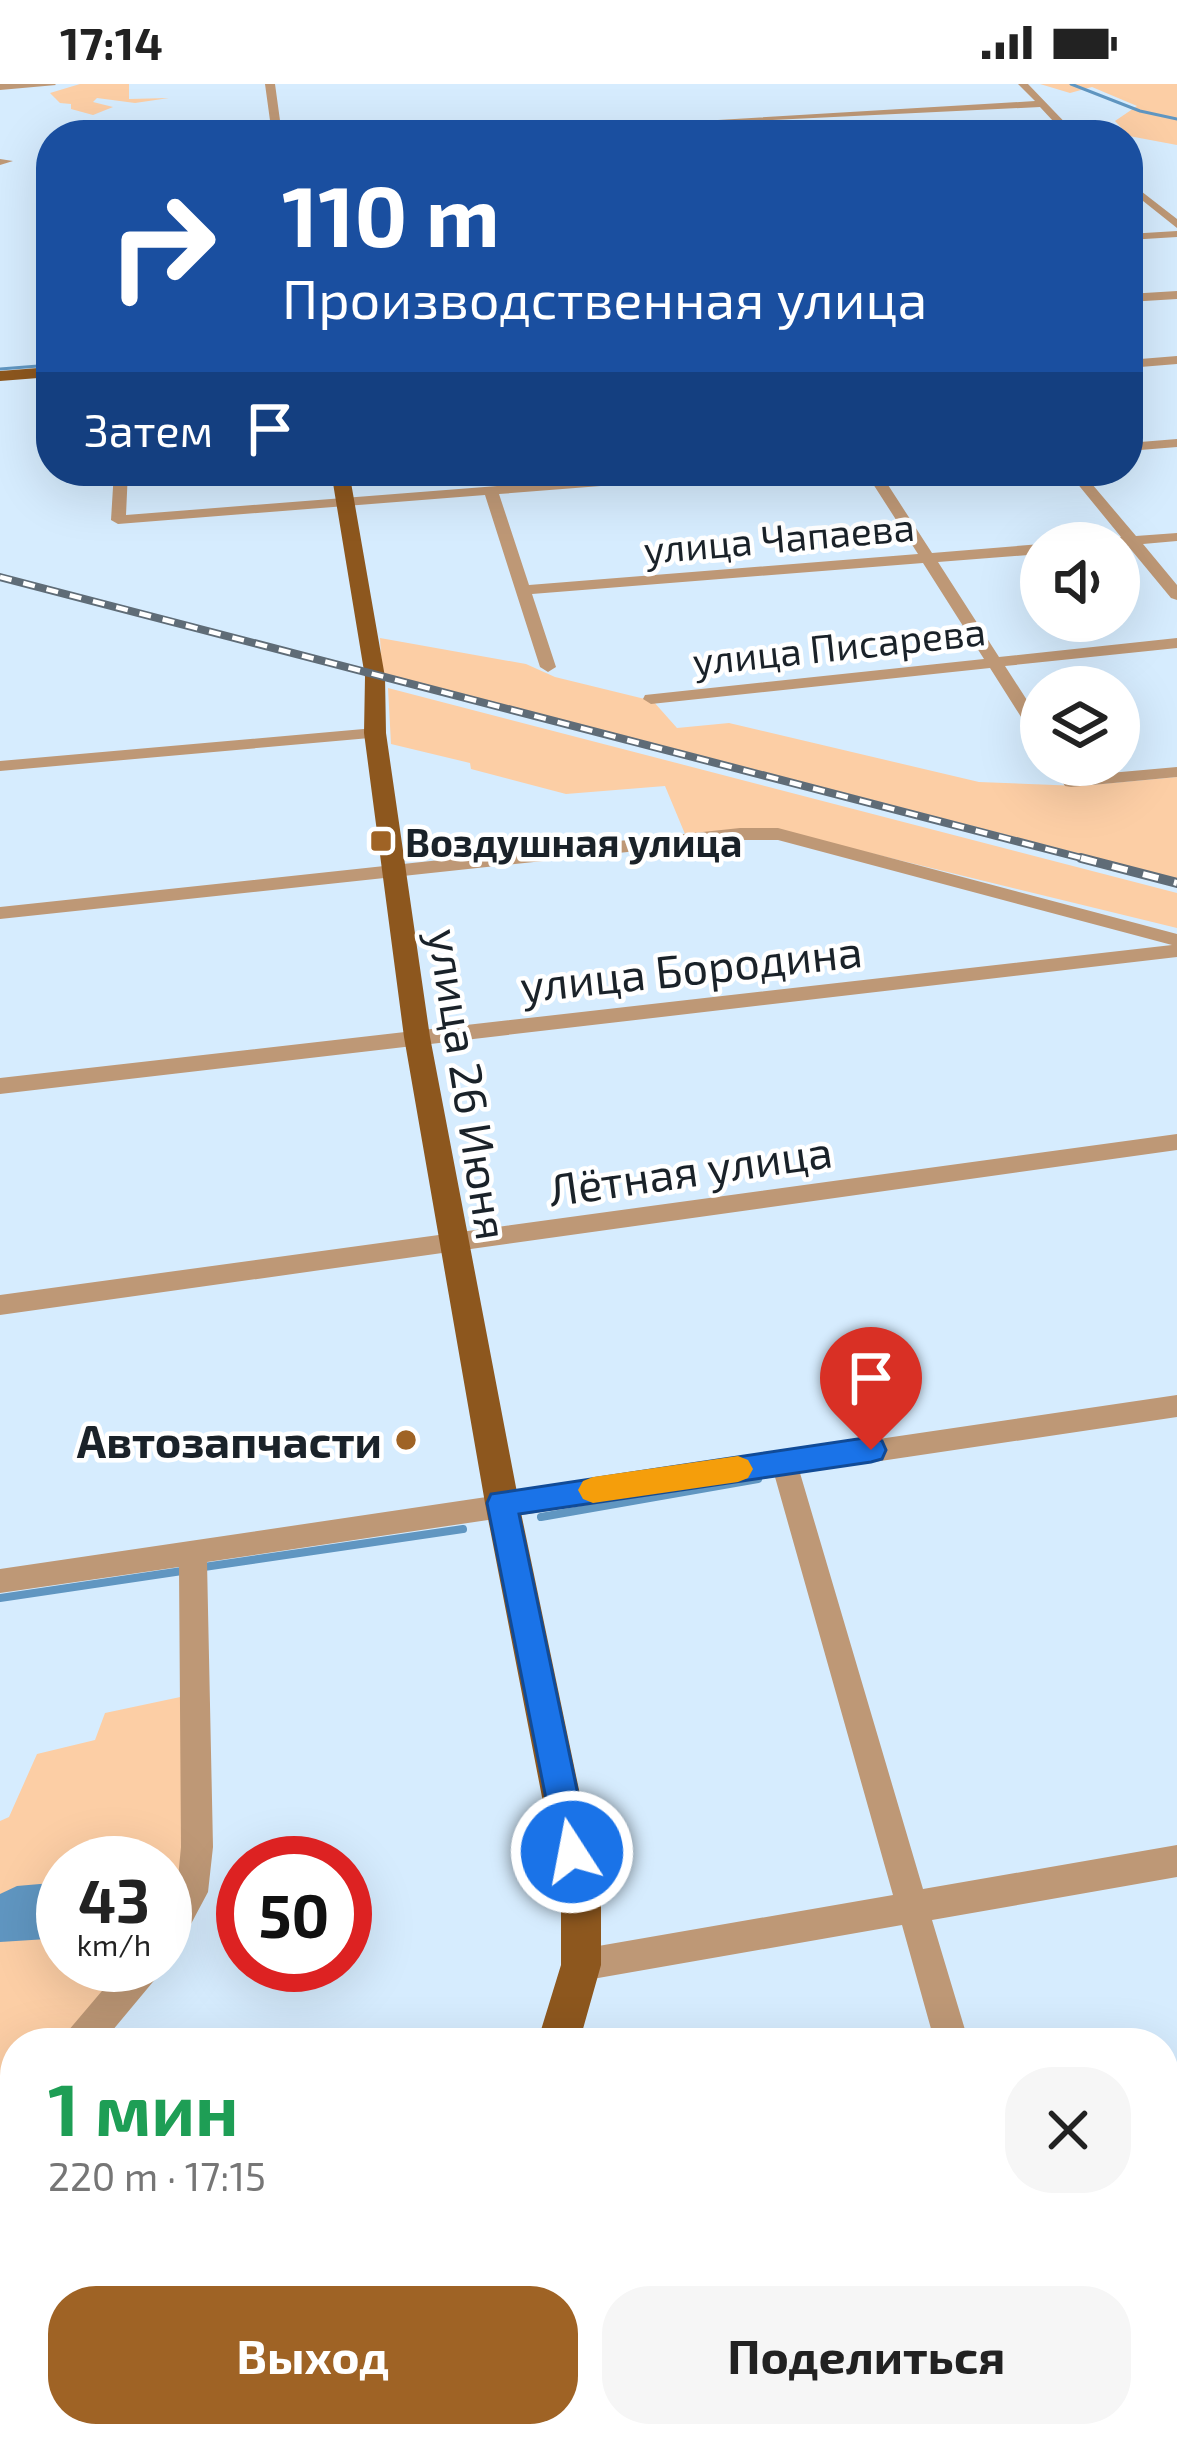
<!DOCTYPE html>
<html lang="ru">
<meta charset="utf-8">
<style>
:root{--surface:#fff;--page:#f6f6f6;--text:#222;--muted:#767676;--accent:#9f6325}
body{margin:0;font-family:"Exo 2",sans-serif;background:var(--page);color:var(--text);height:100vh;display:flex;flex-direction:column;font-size:45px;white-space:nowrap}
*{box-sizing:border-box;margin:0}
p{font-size:39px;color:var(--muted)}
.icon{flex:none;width:66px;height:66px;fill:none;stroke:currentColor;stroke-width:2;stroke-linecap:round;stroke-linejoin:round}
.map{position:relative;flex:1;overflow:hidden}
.side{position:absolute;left:0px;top:1944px;width:1179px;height:420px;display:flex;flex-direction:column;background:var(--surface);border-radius:48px 48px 0 0;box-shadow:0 12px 48px #0002}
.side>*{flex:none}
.top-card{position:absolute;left:36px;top:36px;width:1107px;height:366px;border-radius:48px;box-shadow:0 12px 48px #0002;background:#1a4fa0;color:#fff;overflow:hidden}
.fabs{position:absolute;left:1020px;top:438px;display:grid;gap:24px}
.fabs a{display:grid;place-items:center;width:120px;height:120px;border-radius:50%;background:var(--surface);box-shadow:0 12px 48px #0002;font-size:60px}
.speed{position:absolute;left:36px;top:1752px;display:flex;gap:24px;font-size:60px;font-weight:700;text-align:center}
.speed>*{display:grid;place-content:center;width:156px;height:156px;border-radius:50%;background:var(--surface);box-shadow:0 12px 48px #0002;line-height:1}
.speed small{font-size:30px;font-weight:400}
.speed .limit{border:18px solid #d22;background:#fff;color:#111}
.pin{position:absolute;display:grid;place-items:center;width:102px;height:102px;color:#fff;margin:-123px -51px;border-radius:50% 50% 50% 0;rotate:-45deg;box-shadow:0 0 12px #0007}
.pin .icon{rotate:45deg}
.me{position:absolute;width:132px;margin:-66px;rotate:349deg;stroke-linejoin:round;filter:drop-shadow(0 0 9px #0008)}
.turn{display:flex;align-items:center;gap:42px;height:252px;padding:0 48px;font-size:54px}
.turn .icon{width:156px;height:156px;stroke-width:2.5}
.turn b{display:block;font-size:84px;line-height:102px}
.then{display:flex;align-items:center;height:114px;padding:0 48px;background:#0003;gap:24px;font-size:45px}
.round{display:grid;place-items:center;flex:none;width:126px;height:126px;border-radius:48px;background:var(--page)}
.headline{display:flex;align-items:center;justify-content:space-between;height:204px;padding:0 48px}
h1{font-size:72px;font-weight:700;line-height:90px;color:#1e9e55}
.cta{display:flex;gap:24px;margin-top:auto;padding:24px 48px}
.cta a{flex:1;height:138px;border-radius:48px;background:var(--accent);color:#fff;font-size:48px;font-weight:700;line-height:138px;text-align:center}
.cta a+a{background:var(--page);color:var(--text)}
.status{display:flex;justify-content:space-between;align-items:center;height:84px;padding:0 60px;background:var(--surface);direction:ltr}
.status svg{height:33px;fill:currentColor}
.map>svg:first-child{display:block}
</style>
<div class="status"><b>17:14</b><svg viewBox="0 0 49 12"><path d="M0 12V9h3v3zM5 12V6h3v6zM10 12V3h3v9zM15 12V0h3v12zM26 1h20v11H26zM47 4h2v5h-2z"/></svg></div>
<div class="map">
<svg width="1177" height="2364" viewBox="0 0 1177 2364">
<rect width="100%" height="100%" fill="#d6ecfe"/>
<!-- green -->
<path fill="#fccea5" d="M 80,0 L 129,0 L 129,15 L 169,14 L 135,19 L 97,14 L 93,18 L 113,23 L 93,31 L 71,25 L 71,20 L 60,19 L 50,9 Z
M 1040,0 L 1177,0 L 1177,61 L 1129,52 L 1115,37 L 1137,22 L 1092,3 L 1070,9 Z
M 380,554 L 526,580 L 555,593 L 653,617 L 677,644 L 729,639 L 979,698 L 1080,702 L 1177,693 L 1177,795 L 382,589 Z
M 388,604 L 1177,809 L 1177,844 L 772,745 L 685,750 L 665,702 L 566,710 L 471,685 L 470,679 L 391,660 Z
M 185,1612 L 188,1768 L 167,1836 L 165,1779 L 63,1779 L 63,1881 L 130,1881 L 67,1959 L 15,1959 L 13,2026 L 0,2014 L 0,1737 L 9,1733 L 37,1670 L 95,1656 L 105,1629 Z"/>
<!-- water -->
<path fill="#6096c1" d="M 63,1798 L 63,1854 L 0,1858 L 0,1810 L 17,1802 Z"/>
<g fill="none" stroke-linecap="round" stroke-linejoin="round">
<!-- stream-far1 -->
<path stroke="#6096c1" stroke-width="3" d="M 1071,0 L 1140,27 L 1177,35
M 0,285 L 51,281"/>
<!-- stream -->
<path stroke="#6096c1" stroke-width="8" d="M 541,1433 L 758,1395
M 204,1483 L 463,1445
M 0,1514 L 182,1487"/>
<!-- minor -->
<path fill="#be9876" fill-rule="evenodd" d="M 0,0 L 55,0 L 56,1 L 0,6 Z
M 265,0 L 275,0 L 282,51 L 272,51 Z
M 1018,0 L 1028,0 L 1077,51 L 1066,51 L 1040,23 L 464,51 L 1035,17 Z
M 0,75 L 13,77 L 0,81 Z
M 1128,97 L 1177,135 L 1177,144 L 1128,105 Z
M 1177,147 L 1177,153 L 1128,156 L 1128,150 Z
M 1177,207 L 1177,215 L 1128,218 L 1128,210 Z
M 1177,272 L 1177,280 L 1128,284 L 1128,276 Z
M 1177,355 L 1177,363 L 1128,367 L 1128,359 Z
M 114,387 L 128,387 L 126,431 L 688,387 L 879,387 L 932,469 L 1041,460 L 1041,470 L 938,478 L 999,573 L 1177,554 L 1177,564 L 1005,582 L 1041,638 L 1041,656 L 1035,655 L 990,584 L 651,620 L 643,615 L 645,611 L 984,575 L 923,479 L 532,510 L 556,583 L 548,588 L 540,583 L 485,411 L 118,440 L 111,436 ZM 866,389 L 918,470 L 529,501 L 499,410 L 729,392 Z
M 1067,387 L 1081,387 L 1136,452 L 1177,449 L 1177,457 L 1143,460 L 1177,501 L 1177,516 L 1171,514 L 1128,462 L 1101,459 L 1121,453 Z
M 375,644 L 381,645 L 381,653 L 0,687 L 0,677 Z
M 1051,681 L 1069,681 L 1076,692 L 1177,683 L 1177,693 L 1071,703 L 1065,702 Z
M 740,744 L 778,744 L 1177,850 L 1177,873 L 0,1010 L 0,994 L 1172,861 L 778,756 L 740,756 L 0,835 L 0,823 Z
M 1177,1050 L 1177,1066 L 0,1231 L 0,1211 Z
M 1177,1311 L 1177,1333 L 800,1389 L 923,1805 L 1177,1761 L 1177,1793 L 932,1836 L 969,1959 L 935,1959 L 902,1841 L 581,1897 L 569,1893 L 565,1881 L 569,1869 L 581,1865 L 893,1811 L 775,1393 L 207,1478 L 213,1763 L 208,1808 L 176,1868 L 165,1873 L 165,1825 L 177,1804 L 181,1763 L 179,1483 L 0,1509 L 0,1485 Z
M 124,1881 L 161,1881 L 157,1893 L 102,1959 L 63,1959 L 68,1947 Z
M 15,2021 L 15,2064 L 0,2072 L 0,2029 Z
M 1177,2180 L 1177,2216 L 1164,2217 L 1164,2181 Z
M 765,2349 L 805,2349 L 799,2364 L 759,2364 Z
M 919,2349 L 968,2349 L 975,2364 L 926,2364 Z"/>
<!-- major -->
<path fill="#8d571e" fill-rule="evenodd" d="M 51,283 L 51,293 L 0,297 L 0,287 Z
M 331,387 L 349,387 L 385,593 L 386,649 L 430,953 L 519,1419 L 601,1811 L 601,1881 L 579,1959 L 537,1959 L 561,1881 L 561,1811 L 485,1419 L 404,953 L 364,649 L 365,593 Z
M 259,2349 L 312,2349 L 306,2364 L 253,2364 Z"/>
<!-- rail-far1 casing -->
<g stroke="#5f6c77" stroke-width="8">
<path id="rail-far1" d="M 0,493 L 1093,777"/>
</g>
<!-- rail casing -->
<g stroke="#5f6c77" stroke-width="10">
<path id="rail" d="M 1081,774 L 1177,799"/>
</g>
<!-- rail-far1 -->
<use href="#rail-far1" stroke="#fff" stroke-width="4.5" stroke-dasharray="12" stroke-linecap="butt"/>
<!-- rail -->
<use href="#rail" stroke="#fff" stroke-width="6" stroke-dasharray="16" stroke-linecap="butt"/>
</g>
<!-- route -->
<path fill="#1a73e8" stroke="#114b97" stroke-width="3" d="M 871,1353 L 882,1357 L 886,1366 L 882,1375 L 871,1378 L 519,1430 L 590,1768 L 584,1780 L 572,1786 L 559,1780 L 487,1419 L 491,1410 Z"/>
<!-- slow -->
<path fill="#f59e0b" d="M 738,1372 L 748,1376 L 753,1385 L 748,1394 L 738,1398 L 593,1419 L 583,1415 L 578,1406 L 583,1397 L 593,1393 Z"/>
<!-- markers -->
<g fill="#9f6325" stroke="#fff" stroke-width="4.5">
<rect x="369" y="745" width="24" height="24" rx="6"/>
<circle cx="406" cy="1356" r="12"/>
</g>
<g text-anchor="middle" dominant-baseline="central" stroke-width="9" stroke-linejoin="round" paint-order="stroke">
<!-- far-street labels -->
<g font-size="39" fill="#1a2229" stroke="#fff">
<text transform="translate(779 453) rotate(-5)">улица Чапаева</text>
<text transform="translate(839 561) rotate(-6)">улица Писарева</text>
</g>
<!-- far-poi labels -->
<g font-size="39" font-weight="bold" fill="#1a2229" stroke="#fff" text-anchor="start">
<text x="405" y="757">Воздушная улица</text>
</g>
<!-- street labels -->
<g font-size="45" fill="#1a2229" stroke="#fff">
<text transform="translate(691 883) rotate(-6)">улица Бородина</text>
<text transform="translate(470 1000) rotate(81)">улица 26 Июня</text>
<text transform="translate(690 1085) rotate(-8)">Лётная улица</text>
</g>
<!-- poi labels -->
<g font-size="45" font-weight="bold" fill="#1a2229" stroke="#fff" text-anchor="end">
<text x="382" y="1356">Автозапчасти</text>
</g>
</g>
</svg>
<div class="fabs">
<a><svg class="icon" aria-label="sound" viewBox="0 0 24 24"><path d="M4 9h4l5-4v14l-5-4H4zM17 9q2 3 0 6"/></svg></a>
<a><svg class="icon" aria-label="layers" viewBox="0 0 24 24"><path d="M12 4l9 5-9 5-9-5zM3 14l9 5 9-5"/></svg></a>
</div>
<div class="speed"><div>43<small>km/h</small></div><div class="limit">50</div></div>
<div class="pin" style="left:871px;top:1366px;background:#d93025"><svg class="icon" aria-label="arrive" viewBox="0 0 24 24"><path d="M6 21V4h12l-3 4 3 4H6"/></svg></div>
<svg class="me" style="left:572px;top:1768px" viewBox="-20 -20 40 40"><circle r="17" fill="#1a73e8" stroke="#fff" stroke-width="3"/><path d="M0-11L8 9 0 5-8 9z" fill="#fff"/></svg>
<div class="top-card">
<div class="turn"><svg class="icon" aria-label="right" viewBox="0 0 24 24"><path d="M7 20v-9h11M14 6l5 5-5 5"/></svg><div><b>110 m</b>Производственная улица</div></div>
<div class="then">Затем<svg class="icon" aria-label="arrive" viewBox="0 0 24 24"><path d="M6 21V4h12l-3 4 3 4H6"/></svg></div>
</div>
<section class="side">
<div class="headline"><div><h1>1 мин</h1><p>220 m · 17:15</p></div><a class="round"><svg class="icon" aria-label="close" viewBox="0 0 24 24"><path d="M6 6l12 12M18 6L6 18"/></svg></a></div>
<div class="cta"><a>Выход</a><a>Поделиться</a></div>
</section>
</div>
